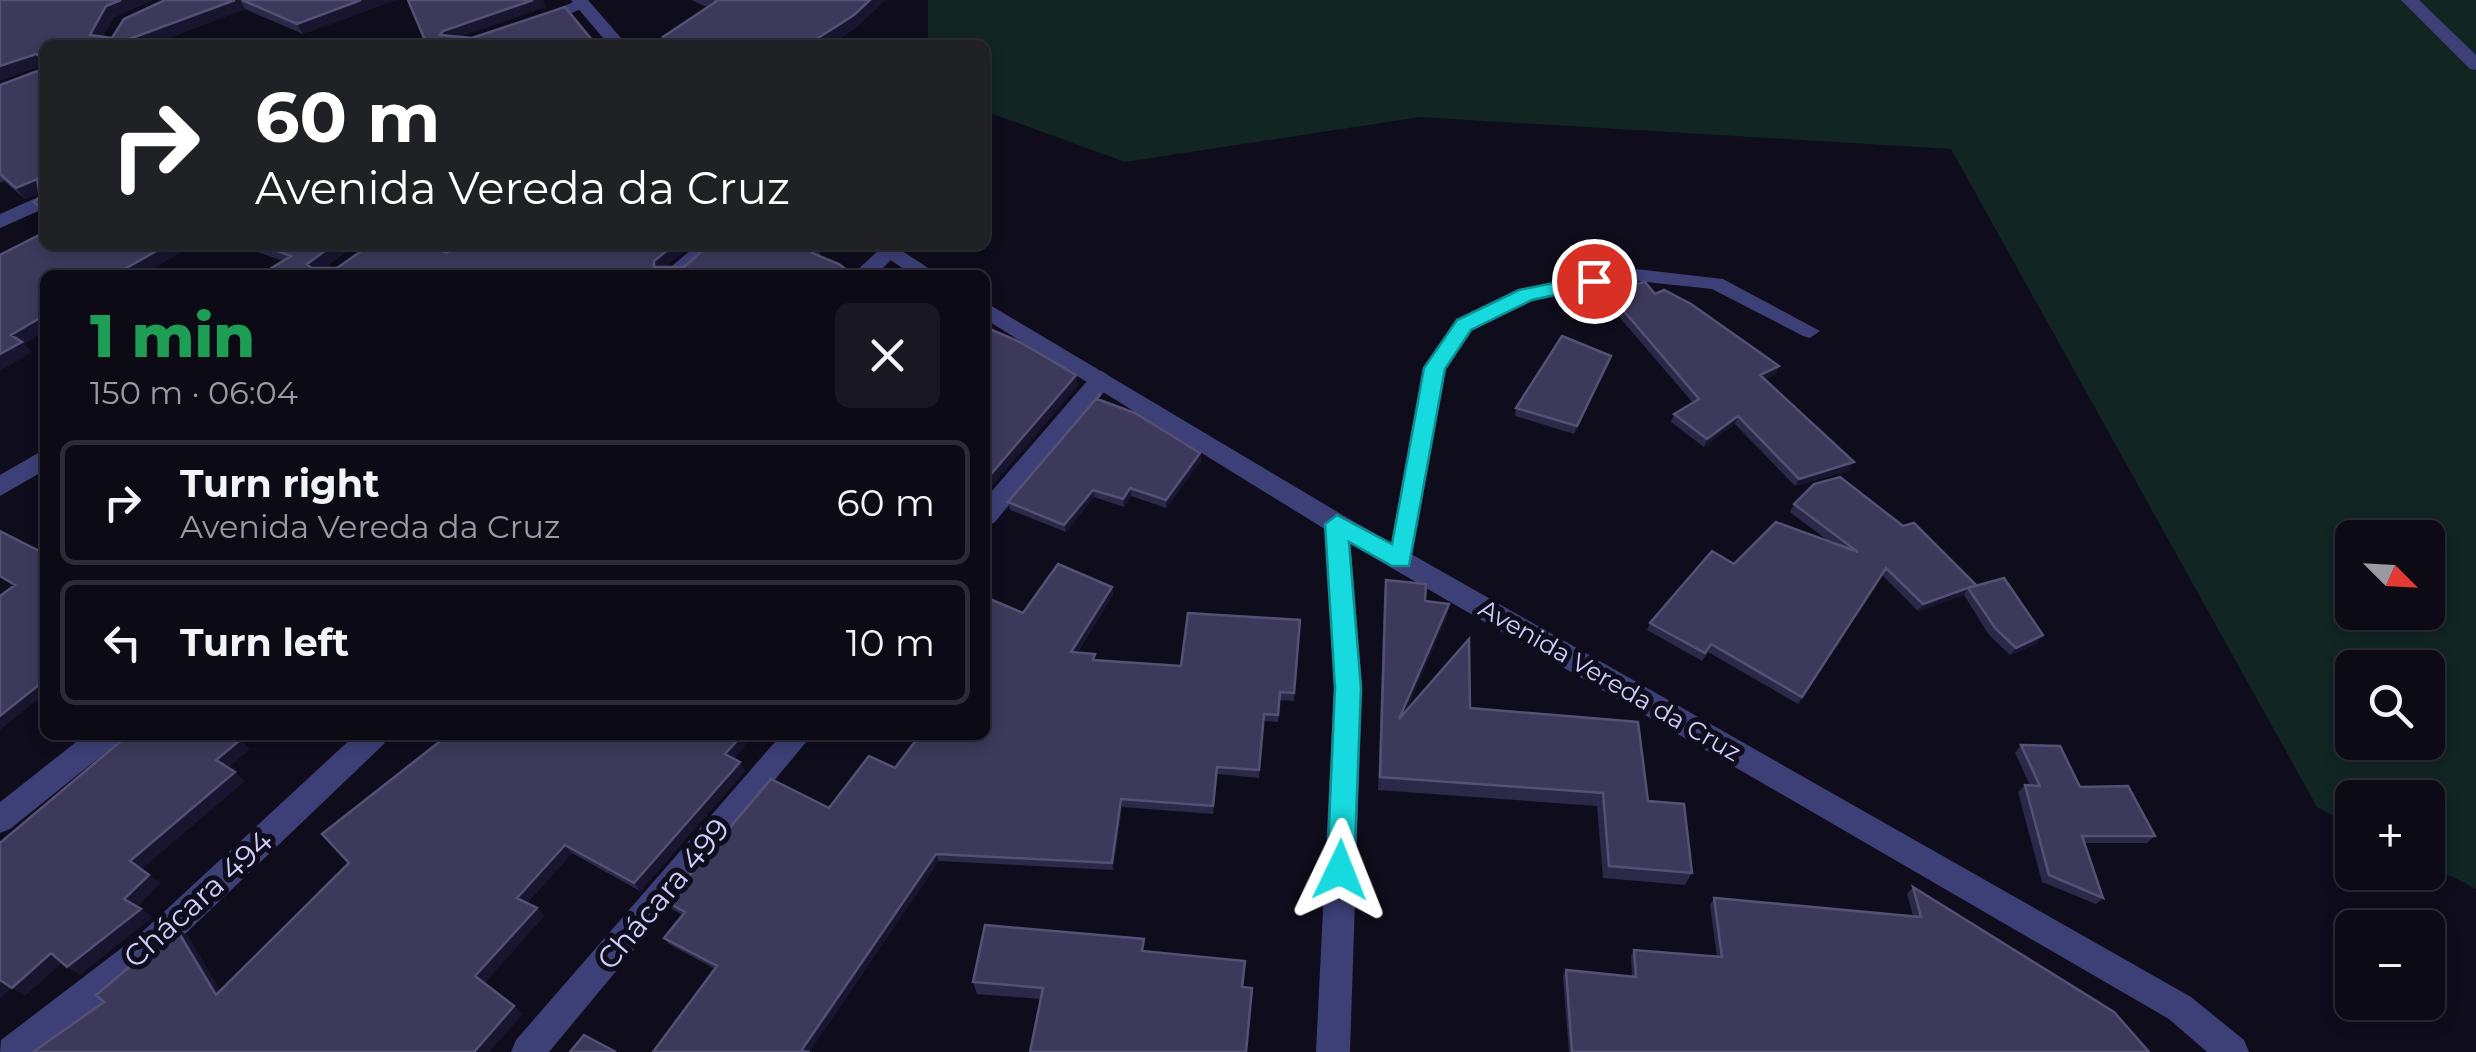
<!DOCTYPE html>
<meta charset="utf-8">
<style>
:root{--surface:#0b0a15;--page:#191822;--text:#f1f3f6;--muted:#9a9aa0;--line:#2b2b34}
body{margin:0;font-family:Montserrat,sans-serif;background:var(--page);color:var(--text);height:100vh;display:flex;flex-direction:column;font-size:38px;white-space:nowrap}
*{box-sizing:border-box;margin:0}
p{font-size:32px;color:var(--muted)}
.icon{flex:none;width:55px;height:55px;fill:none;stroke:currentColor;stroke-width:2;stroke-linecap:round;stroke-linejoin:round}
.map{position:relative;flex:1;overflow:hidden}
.drawer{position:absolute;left:40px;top:270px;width:950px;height:470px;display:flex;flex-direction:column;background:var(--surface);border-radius:15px;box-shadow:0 5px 15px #0003,0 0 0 2px var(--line)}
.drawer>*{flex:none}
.hud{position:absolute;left:40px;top:40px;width:950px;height:210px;border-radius:15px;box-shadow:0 5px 15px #0003,0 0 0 2px var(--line);background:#202124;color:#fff;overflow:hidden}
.needle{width:65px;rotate:114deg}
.buttons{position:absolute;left:2335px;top:520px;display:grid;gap:20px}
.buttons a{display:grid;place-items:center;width:110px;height:110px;border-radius:15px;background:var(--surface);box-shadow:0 5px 15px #0003,0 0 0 2px var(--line);font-size:50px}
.pin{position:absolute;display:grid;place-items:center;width:85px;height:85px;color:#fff;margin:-42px;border:5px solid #fff;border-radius:50%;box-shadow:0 2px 10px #0007}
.me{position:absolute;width:110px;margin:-55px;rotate:2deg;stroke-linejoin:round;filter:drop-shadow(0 0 8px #0008)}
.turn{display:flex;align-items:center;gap:35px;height:210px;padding:0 50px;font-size:45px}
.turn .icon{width:130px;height:130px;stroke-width:2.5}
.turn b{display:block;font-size:70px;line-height:85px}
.round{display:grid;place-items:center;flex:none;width:105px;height:105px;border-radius:15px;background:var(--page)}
.overview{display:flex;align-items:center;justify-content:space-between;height:170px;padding:0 50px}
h1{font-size:60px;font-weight:800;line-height:75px;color:#1e9e55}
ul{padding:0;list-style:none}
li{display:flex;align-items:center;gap:30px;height:125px;margin:0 20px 15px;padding:0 30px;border:5px solid var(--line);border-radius:15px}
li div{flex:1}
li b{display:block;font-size:38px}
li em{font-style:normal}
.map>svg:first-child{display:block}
</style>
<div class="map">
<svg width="2476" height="1052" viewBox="0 0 2476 1052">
<rect width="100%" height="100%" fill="#0f0d1c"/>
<!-- green -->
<path fill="#112523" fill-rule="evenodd" d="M 928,0 L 2476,0 L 2476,889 L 2428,864 L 2428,798 L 2352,798 L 2352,826 L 2317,807 L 1951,149 L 1420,117 L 1125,162 L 985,111 L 985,45 L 928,45 ZM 2352,538 L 2428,538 L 2428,612 L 2352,612 ZM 2352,668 L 2428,668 L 2428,742 L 2352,742 Z"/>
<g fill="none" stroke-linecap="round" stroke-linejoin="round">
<!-- service -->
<path fill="#3d4077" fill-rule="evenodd" d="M 1627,268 L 1723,279 L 1820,331 L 1810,338 L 1803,336 L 1712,289 L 1627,280 L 1531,300 L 1471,330 L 1445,369 L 1411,560 L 1408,566 L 1392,566 L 1389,560 L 1425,368 L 1457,320 L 1519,291 Z"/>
<!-- minor -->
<path fill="#3d4077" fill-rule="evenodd" d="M 576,1 L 591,5 L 540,26 L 525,22 Z
M 45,194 L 45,208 L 0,228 L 0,214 Z
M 697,245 L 720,245 L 686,275 L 661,275 Z
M 889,245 L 899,252 L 876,275 L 852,275 L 882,247 Z
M 1102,371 L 1113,379 L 1110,385 L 994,523 L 985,525 L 985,499 L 1094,373 Z
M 45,449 L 45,470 L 0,496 L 0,475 Z
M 1337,514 L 1346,517 L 1349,524 L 1362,688 L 1350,1052 L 1316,1052 L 1334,688 L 1325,524 L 1328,517 Z
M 85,735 L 120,735 L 116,744 L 10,829 L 0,833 L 0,802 Z
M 355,735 L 388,735 L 384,744 L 162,956 L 40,1052 L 0,1052 L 1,1040 L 140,934 Z
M 781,735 L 812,735 L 549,1052 L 511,1052 L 516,1040 Z"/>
<!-- tertiary -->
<path fill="#3d4077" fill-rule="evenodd" d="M 571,0 L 588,0 L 627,45 L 609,45 Z
M 2401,0 L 2419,0 L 2476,55 L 2476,70 L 2470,69 Z
M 868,245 L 893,245 L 939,275 L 913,275 Z
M 985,302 L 1346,517 L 2191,997 L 2244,1040 L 2249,1052 L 2207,1052 L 2169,1019 L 1328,531 L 985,319 Z"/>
</g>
<!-- wall -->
<path fill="#2b2848" d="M 0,0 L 153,0 L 114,17 L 102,37 L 112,38 L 165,0 L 395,0 L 303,34 L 245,9 L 149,45 L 45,45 L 45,215 L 34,202 L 40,197 L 39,193 L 25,199 L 4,181 L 0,183 L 0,85 L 40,70 L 40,66 L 0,80 Z
M 691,0 L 885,0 L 857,27 L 829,45 L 666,45 L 663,37 L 707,7 Z
M 238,245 L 355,245 L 324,268 L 337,268 L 447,253 L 458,245 L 691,245 L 665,267 L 684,267 L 818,248 L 821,257 L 839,264 L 263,275 L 283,261 Z
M 1606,290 L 1655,294 L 1776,374 L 1765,379 L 1850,470 L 1795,486 L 1735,424 L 1704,447 L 1671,422 L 1674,414 L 1693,403 L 1603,298 Z
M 1611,356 L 1609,364 L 1574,434 L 1515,416 L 1516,408 Z
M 1102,401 L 1200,453 L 1201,461 L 1166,508 L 1131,496 L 1124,507 L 1094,497 L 1066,532 L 1010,510 L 1008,502 Z
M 1794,504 L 1976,585 L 2038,643 L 2010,655 L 1989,635 L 1964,595 L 1918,611 L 1882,575 L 1798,704 L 1708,652 L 1702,661 L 1647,630 L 1650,623 L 1734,564 L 1830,542 L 1790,512 Z
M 1386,580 L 1425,601 L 1449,604 L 1446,618 L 1406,711 L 1470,708 L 1648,801 L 1692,873 L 1685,885 L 1603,878 L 1597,806 L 1378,790 L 1384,594 Z
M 1112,587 L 1113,595 L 1077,653 L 1096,660 L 1181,666 L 1300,620 L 1294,701 L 1280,700 L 1278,722 L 1263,721 L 1259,778 L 1217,774 L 1213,814 L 1122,807 L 1113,870 L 939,861 L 809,1052 L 715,969 L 669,944 L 664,938 L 683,915 L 672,909 L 667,902 L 895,768 L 1023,613 Z
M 2021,745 L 2080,787 L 2155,836 L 2147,843 L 2085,843 L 2103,898 L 2096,904 L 2042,882 L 2018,792 L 2025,785 L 2030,785 L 2015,753 Z
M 734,759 L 740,762 L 745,771 L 640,891 L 572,853 L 527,903 L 537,908 L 544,916 L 484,983 L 523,1014 L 104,1002 L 176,928 L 188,936 L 220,991 L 349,863 Z
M 1913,887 L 2149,1052 L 1569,1052 L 1563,976 L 1566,970 L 1632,976 L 1631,956 L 1634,950 L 1717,957 L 1710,905 L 1714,898 L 1913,916 L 1907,894 Z
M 1145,951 L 1245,973 L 1243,987 L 1251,1000 L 1041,999 L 977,994 L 973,982 Z"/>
<!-- shaded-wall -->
<path fill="#19152f" d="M 121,0 L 153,0 L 114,17 L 98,45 L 90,35 L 106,6 Z
M 235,0 L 240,0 L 245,9 L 149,45 L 113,45 Z
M 361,0 L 395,0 L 303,34 L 297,24 Z
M 533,0 L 543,0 L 546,7 L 448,41 L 440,35 L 443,31 Z
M 870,0 L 885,0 L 857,27 L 829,45 L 807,45 Z
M 36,54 L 44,64 L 0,80 L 0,66 Z
M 37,179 L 45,191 L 25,199 L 16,188 Z
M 167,245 L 194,245 L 142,275 L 114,275 Z
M 333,245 L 355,245 L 314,275 L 307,264 Z
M 674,245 L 691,245 L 659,272 L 654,267 L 654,261 Z
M 45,315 L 45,331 L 24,344 L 32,352 L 0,371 L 0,354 L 11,335 Z
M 1611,356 L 1609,364 L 1574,434 L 1577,426 Z
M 1779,366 L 1776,374 L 1757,383 L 1760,375 Z
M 1076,375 L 1078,386 L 985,494 L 985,481 Z
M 1738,416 L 1735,424 L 1704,447 L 1707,439 Z
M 1200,453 L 1201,461 L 1166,508 L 1166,500 Z
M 1854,462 L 1850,470 L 1795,486 L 1799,479 Z
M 1130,488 L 1131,496 L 1124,507 L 1123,499 Z
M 1093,490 L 1094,497 L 1066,532 L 1064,525 Z
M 1112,587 L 1113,595 L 1072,660 L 1071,652 Z
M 1968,588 L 1964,595 L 1918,611 L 1923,604 Z
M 1449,604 L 1446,618 L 1397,732 L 1399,719 Z
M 2043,635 L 2038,643 L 2010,655 L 2016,648 Z
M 45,680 L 45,694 L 0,730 L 0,716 Z
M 232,735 L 251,735 L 243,742 L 250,749 L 227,769 L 216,760 Z
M 742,735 L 754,735 L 730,764 L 725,754 Z
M 740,762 L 745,771 L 640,891 L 634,883 Z
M 235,772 L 245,781 L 142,869 L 130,861 Z
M 1121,799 L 1122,807 L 1113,870 L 1112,863 Z
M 565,845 L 572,853 L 524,906 L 517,898 Z
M 936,854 L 939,861 L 809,1052 L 801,1051 Z
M 149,875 L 161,883 L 136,908 L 124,899 Z
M 537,908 L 544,916 L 484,984 L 475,976 Z
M 141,909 L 153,917 L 80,975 L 67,967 Z
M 176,928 L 188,936 L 228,1003 L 216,995 Z
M 51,953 L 64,961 L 25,996 L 12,988 L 0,999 L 0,980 Z
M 514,1006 L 523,1014 L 489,1052 L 474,1052 Z"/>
<!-- building -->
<path fill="#3d395b" stroke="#545174" stroke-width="2.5" d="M 0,0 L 121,0 L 106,6 L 90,35 L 112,38 L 124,19 L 165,0 L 235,0 L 113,45 L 45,45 L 45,211 L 34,202 L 40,197 L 37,179 L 16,188 L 0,174 L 0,85 L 40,70 L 41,57 L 36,54 L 0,66 Z
M 242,0 L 361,0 L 297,24 Z
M 408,0 L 533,0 L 443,31 L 440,35 L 472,38 L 565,7 L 596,45 L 427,45 Z
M 715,0 L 870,0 L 854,15 L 807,45 L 672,45 L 663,37 L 717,1 Z
M 45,232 L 45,245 L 167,245 L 114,275 L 45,275 L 45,315 L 11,335 L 22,342 L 0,354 L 0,255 Z
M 261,245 L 333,245 L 307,264 L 311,268 L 337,268 L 370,245 L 428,245 L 447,253 L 458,245 L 674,245 L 654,261 L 654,267 L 684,267 L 709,245 L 814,245 L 818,248 L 812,253 L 839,264 L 853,275 L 264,275 L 262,274 L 291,256 Z
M 1645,282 L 1655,294 L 1664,290 L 1691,304 L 1779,366 L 1760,375 L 1854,462 L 1799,479 L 1738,416 L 1707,439 L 1674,414 L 1699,399 L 1606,290 Z
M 985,327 L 1020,342 L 1076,375 L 985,481 Z
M 1562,336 L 1611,356 L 1577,426 L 1516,408 Z
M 1101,393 L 1097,399 L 1135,413 L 1200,453 L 1166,500 L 1130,488 L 1123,499 L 1093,490 L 1064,525 L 1008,502 Z
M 1840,477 L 1903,526 L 1914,523 L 1976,585 L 1923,604 L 1886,568 L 1802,697 L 1711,644 L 1705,653 L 1650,623 L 1712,551 L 1734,564 L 1776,522 L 1858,552 L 1794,504 L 1814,484 Z
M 0,531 L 45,554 L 45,680 L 0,716 L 0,596 L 15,585 L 0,576 Z
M 1058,564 L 1112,587 L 1071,652 L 1095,654 L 1093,660 L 1181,666 L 1188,613 L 1300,620 L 1294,693 L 1280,692 L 1278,715 L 1264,714 L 1259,770 L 1217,767 L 1213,806 L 1121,799 L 1112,863 L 936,854 L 801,1051 L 810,1052 L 653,1052 L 717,966 L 664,938 L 685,912 L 667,902 L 771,779 L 829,808 L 869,756 L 895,768 L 920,735 L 985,735 L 985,597 L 1023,613 Z
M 2004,578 L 2043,635 L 2016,648 L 1995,628 L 1968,588 Z
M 1386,580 L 1426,584 L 1425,601 L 1449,604 L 1399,719 L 1469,639 L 1470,708 L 1638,722 L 1648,801 L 1684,804 L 1692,873 L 1609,866 L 1603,793 L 1380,777 Z
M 128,735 L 233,735 L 240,740 L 216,760 L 235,772 L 130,861 L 149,875 L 124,899 L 141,909 L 67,967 L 51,953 L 12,988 L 0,980 L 0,843 Z
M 448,735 L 742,735 L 725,754 L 740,762 L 634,883 L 565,845 L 517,898 L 537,908 L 475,976 L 514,1006 L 474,1052 L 33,1052 L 104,1002 L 96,995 L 176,928 L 216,995 L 349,863 L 322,834 Z
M 2021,745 L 2060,746 L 2080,787 L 2128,786 L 2155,836 L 2082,836 L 2103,898 L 2049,875 L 2025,785 L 2040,786 Z
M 1913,887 L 2114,1012 L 2149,1052 L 1572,1052 L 1566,970 L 1636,977 L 1634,950 L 1722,957 L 1714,898 L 1921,917 Z
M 985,925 L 1144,939 L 1142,951 L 1245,961 L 1242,987 L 1252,988 L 1246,1052 L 1030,1052 L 1043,988 L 973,982 Z
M 584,1035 L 616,1052 L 570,1052 Z"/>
<!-- route -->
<path fill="#16dadd" stroke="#0e8e90" stroke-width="2.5" d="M 1594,275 L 1601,277 L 1601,285 L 1532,300 L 1471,330 L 1445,369 L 1409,566 L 1392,566 L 1349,542 L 1361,688 L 1354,870 L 1350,879 L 1340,883 L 1331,879 L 1327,870 L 1335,688 L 1325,524 L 1337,515 L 1392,544 L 1424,368 L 1457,320 L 1519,290 Z"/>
<g text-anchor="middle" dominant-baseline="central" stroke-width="10" stroke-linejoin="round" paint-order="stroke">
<!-- street labels -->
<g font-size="25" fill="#cfcefa" stroke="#0f0d1c">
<text transform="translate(1610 680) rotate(30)">Avenida Vereda da Cruz</text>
</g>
<!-- near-street labels -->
<g font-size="30" fill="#cfcefa" stroke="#0f0d1c">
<text transform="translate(663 894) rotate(-50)">Chácara 499</text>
<text transform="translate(198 899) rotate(-42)">Chácara 494</text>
</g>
</g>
</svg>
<div class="buttons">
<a><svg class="needle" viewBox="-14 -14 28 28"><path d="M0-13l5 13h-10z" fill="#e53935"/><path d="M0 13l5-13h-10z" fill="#9a9aa0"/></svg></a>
<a><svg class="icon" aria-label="search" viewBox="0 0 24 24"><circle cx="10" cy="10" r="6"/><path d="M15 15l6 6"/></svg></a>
<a>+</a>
<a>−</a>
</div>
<div class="pin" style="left:1594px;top:281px;background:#d93025"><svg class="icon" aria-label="arrive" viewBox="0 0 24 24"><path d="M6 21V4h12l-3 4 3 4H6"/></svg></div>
<svg class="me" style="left:1340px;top:870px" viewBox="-20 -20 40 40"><path d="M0-17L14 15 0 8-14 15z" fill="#16dadd" stroke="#fff" stroke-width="4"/></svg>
<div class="hud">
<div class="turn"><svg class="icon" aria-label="right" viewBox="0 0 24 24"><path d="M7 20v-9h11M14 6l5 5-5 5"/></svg><div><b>60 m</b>Avenida Vereda da Cruz</div></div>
</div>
<section class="drawer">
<div class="overview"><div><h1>1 min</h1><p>150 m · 06:04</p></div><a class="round"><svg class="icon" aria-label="close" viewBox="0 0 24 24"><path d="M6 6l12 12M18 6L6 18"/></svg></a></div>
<ul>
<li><svg class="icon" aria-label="right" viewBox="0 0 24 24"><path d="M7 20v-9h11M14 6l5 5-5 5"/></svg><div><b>Turn right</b><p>Avenida Vereda da Cruz</p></div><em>60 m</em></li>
<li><svg class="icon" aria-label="left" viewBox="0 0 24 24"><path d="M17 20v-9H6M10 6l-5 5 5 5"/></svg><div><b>Turn left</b></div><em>10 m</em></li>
</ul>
</section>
</div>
